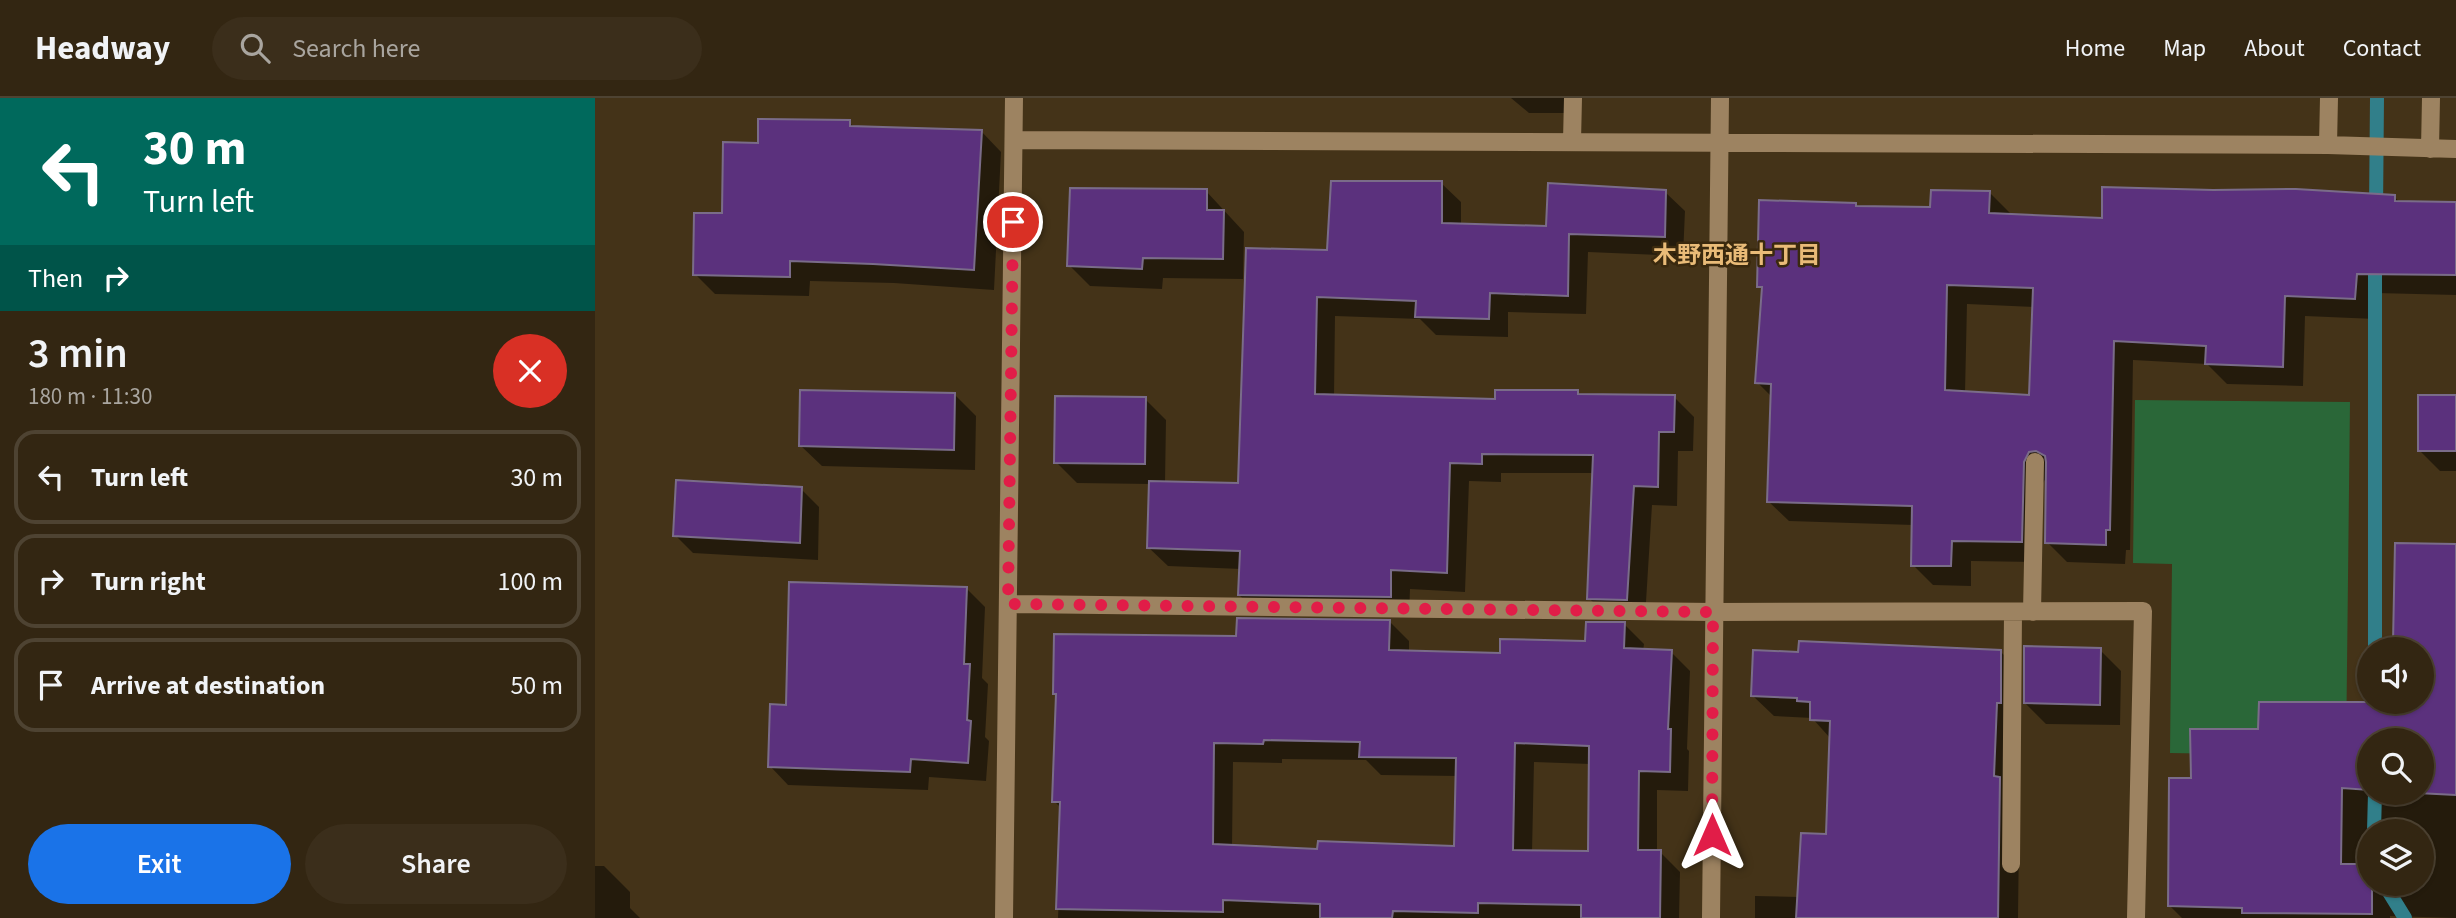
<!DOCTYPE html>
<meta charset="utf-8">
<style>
:root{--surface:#332612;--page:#3b2e1b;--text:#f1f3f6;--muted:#a9a59f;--line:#4e4332;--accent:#1a73e8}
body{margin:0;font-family:"Source Sans 3","Noto Sans JP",sans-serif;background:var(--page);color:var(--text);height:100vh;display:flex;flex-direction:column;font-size:26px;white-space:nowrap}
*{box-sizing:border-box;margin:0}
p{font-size:23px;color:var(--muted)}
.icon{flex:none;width:38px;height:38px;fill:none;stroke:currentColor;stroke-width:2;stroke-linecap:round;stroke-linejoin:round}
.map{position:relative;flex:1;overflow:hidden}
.panel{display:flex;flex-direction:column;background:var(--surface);width:595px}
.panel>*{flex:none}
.banner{background:#00695c;color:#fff;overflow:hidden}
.fabs{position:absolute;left:1762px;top:539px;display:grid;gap:14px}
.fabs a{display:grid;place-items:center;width:77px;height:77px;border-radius:50%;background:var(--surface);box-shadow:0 2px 5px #0004,0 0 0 2px var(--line);font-size:35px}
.pin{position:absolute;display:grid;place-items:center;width:60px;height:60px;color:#fff;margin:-30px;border:4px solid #fff;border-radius:50%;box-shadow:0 2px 7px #0007}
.me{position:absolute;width:77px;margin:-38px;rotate:0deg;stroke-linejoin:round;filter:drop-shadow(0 0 5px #0008)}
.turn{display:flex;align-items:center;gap:24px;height:147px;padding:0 28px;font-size:32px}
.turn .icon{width:91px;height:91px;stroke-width:2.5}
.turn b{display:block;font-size:49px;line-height:60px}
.then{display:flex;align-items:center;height:66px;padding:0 28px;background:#0003;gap:14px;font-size:26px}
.round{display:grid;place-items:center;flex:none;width:74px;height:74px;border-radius:37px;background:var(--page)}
.overview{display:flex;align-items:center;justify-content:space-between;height:119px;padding:0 28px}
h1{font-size:42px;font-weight:600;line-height:52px}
.action{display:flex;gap:14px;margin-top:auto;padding:14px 28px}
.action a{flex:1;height:80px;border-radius:42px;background:var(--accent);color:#fff;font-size:28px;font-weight:600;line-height:80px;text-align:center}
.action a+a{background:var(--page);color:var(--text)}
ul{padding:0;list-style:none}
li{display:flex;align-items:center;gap:21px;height:94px;margin:0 14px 10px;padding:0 14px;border:4px solid var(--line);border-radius:21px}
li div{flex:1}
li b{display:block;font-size:26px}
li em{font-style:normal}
header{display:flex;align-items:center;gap:42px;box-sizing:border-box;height:98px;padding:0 35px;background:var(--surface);border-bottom:2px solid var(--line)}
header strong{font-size:33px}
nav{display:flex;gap:38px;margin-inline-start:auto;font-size:24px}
.search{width:490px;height:63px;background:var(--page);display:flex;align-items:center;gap:18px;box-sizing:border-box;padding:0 24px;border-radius:38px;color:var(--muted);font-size:26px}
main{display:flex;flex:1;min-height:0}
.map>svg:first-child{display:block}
</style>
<header>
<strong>Headway</strong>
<div class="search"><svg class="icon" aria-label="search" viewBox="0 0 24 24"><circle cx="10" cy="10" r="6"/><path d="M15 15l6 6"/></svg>Search here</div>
<nav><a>Home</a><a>Map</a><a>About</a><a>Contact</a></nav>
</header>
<main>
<section class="panel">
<div class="banner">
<div class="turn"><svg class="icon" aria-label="left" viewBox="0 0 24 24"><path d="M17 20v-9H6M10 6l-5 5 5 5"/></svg><div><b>30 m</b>Turn left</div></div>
<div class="then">Then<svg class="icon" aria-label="right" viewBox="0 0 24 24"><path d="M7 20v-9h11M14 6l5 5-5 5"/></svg></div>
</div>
<div class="overview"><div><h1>3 min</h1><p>180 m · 11:30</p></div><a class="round" style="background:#d93025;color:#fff"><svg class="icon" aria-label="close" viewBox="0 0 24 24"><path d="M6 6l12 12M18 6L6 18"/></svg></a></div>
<ul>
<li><svg class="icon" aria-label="left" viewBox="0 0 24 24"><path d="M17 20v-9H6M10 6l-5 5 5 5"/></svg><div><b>Turn left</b></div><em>30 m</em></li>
<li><svg class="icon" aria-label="right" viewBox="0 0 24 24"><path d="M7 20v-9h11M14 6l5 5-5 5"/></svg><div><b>Turn right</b></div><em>100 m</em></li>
<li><svg class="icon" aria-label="arrive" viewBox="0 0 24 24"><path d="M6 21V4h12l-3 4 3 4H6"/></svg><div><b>Arrive at destination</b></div><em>50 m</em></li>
</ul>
<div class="action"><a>Exit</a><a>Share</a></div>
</section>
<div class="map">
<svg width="1861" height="820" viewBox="0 0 1861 820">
<rect width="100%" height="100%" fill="#443318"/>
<!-- green -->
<path fill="#2a6738" d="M 1540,302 L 1755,304 L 1751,658 L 1575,655 L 1577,466 L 1538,465 Z"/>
<!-- shadow -->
<path fill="#0007" fill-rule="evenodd" d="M 916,0 L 978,0 L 977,15 L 934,15 Z
M 254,24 L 260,30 L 386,33 L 406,54 L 399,192 L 299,185 L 215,183 L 214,198 L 120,196 L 100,176 L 165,47 Z
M 846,85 L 866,104 L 866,127 L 953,129 L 1070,94 L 1090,113 L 1088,158 L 993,154 L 991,216 L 913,214 L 913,239 L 841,237 L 825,221 L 740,218 L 739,299 L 902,303 L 982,294 L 986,298 L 1079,299 L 1099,319 L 1098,353 L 1083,353 L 1082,408 L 1057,407 L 1050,520 L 1013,520 L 994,500 L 999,375 L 906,375 L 906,384 L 874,383 L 870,494 L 815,491 L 814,518 L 664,516 L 644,497 L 646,471 L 573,468 L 553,449 L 555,386 L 482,385 L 461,364 L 550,301 L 571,322 L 570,385 L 645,387 L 734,154 Z
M 611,93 L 649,134 L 648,181 L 568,180 L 567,191 L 495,188 L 474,167 Z
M 1395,95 L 1415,115 L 1415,118 L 1509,122 L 1799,98 L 1805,105 L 1861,106 L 1861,197 L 1781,195 L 1780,221 L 1710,218 L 1708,288 L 1632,286 L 1612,266 L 1538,262 L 1535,452 L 1531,452 L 1530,466 L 1472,464 L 1452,444 L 1453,376 L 1448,385 L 1447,464 L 1376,463 L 1376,488 L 1338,487 L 1318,467 L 1318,427 L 1194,423 L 1173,403 L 1177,299 L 1162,284 L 1168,193 L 1164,188 L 1260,106 L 1264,110 L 1337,111 ZM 1372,206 L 1439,209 L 1435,299 L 1370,295 Z
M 360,297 L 381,318 L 380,372 L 227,368 L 206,348 Z
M 1861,299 L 1861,373 L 1845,373 L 1824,352 Z
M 206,391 L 224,409 L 223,462 L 98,455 L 80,437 Z
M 1861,448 L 1861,820 L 1795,818 L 1795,820 L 1587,820 L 1574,807 L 1597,682 L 1597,668 L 1774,669 L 1774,695 L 1827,695 L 1827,642 L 1788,642 L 1790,604 L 1827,604 L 1827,551 L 1793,551 L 1793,547 L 1800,547 ZM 1774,733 L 1827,733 L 1827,786 L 1774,786 Z
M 371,490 L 390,509 L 387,580 L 393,586 L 390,639 L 394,643 L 391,683 L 334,679 L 333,692 L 193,687 L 175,668 L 192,609 Z
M 794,523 L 814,543 L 814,554 L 907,557 L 991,545 L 1029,526 L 1049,546 L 1048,553 L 1076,554 L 1095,573 L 1092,651 L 1094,653 L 1093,693 L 1062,692 L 1062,754 L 1065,754 L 1085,774 L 1084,820 L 463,820 L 467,711 L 459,703 L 463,598 L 460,595 L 642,539 ZM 687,661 L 771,662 L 786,677 L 863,678 L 861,749 L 724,753 L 637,749 L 638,664 L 687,665 ZM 939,664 L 995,666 L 994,755 L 937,754 Z
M 1505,552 L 1526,573 L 1525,627 L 1451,626 L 1430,605 Z
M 1406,554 L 1426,575 L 1423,820 L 1160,820 L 1160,798 L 1204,799 L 1232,738 L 1236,641 L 1217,620 L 1179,618 L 1158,598 L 1205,556 Z
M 0,768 L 9,768 L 35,794 L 35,810 L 45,820 L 0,820 Z"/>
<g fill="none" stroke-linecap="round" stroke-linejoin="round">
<!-- stream -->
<path stroke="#317f8a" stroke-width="14" d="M 1781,114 L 1782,0
M 1780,551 L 1780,159
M 1780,642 L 1780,604
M 1779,733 L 1780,695
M 1789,786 L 1810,820"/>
</g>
<!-- building -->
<path fill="#5b317d" stroke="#7a6c89" stroke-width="2" fill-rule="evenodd" d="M 163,21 L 255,22 L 255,28 L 387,32 L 379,172 L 278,166 L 195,163 L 195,179 L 98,177 L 99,115 L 127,115 L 128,44 L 163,45 Z
M 736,83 L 847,83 L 847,125 L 951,128 L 953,85 L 1071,92 L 1070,139 L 974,136 L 973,198 L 895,195 L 894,221 L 820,219 L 821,203 L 722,199 L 720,296 L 900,301 L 900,292 L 983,292 L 983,296 L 1080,297 L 1079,334 L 1064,334 L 1063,389 L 1039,388 L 1032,502 L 992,501 L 998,357 L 887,356 L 887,366 L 855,365 L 852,475 L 796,472 L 796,499 L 643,497 L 645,453 L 552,450 L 554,383 L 643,385 L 651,150 L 732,152 Z
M 1507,89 L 1618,92 L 1701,91 L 1800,97 L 1800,103 L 1861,104 L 1861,177 L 1762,176 L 1760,201 L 1690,198 L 1688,269 L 1610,266 L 1611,248 L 1519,243 L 1515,432 L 1511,432 L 1511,447 L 1450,445 L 1451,364 L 1450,358 L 1441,353 L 1434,354 L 1429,364 L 1427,444 L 1357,443 L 1356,468 L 1316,468 L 1317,408 L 1172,404 L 1176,286 L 1160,285 L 1167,189 L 1162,189 L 1164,102 L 1261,105 L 1261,108 L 1335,109 L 1336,92 L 1395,93 L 1394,115 L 1507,120 ZM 1352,187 L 1438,190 L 1434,297 L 1350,292 Z
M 475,90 L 612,91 L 612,112 L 629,112 L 628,161 L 548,160 L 547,171 L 472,168 Z
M 205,292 L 360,295 L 359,352 L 204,348 Z
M 1823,297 L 1861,297 L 1861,353 L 1823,353 Z
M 460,298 L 551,299 L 550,366 L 459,365 Z
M 81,382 L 207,389 L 205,445 L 78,438 Z
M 1800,445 L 1861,446 L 1861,697 L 1822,695 L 1827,695 L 1827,642 L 1774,642 L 1774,692 L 1747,690 L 1746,766 L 1774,766 L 1774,786 L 1777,786 L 1777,816 L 1647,815 L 1647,810 L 1573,808 L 1574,680 L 1596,680 L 1595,631 L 1663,631 L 1664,604 L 1827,604 L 1827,551 L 1791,551 L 1792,545 L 1798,545 Z
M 194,484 L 372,489 L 369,566 L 375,566 L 372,622 L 376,623 L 373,665 L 316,661 L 315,674 L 173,669 L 175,606 L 191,607 Z
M 642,520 L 795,522 L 794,552 L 905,555 L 905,541 L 990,543 L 991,524 L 1030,524 L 1029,550 L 1077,552 L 1073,631 L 1076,631 L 1075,674 L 1044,673 L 1043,752 L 1066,752 L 1065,820 L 986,820 L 986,807 L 883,805 L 883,815 L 798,813 L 797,820 L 725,820 L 725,806 L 628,802 L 628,814 L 461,811 L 465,704 L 457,704 L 461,596 L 458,596 L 459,536 L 641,538 ZM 669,642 L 765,644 L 764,659 L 861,660 L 859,748 L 723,743 L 722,751 L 618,746 L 619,645 L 668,646 ZM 920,645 L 994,648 L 993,753 L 918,752 Z
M 1204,543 L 1406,552 L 1406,605 L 1402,605 L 1399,678 L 1405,679 L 1403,820 L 1201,820 L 1206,735 L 1231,736 L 1235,623 L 1215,622 L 1215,604 L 1202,603 L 1202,600 L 1156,598 L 1158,552 L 1203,554 Z
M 1429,548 L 1506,550 L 1505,607 L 1429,605 Z"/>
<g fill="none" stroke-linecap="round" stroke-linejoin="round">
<!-- minor -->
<path stroke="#9d8361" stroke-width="18" d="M 419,42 L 1733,47 L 1861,51
M 977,43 L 978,0
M 1733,47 L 1734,0
M 1835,51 L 1836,0
M 413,506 L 1118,514 L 1548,513 L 1541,820
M 1437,514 L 1440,364
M 1416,766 L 1418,514
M 409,820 L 419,0
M 1116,820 L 1125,0"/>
</g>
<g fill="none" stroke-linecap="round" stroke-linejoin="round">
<!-- route -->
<path stroke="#e11d48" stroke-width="12" stroke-dasharray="0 21.6" d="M 418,124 L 413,506 L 1118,514 L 1117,737"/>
</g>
<g text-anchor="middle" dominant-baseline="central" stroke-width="5" stroke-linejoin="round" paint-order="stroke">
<!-- neighbourhood labels -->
<g font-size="24" font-weight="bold" fill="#e9bb78" stroke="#3a290e">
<text x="1142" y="157">木野西通十丁目</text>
</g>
</g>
</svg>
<div class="fabs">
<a><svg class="icon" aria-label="sound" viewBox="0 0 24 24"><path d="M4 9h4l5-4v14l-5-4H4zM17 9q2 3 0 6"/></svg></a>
<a><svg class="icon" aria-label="search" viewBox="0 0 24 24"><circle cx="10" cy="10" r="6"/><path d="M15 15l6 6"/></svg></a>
<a><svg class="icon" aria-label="layers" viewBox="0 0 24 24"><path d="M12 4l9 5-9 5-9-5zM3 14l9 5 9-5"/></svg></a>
</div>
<div class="pin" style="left:418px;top:124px;background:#d93025"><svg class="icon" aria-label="arrive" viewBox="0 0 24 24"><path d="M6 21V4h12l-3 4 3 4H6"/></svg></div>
<svg class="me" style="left:1117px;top:737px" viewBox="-20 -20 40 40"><path d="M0-17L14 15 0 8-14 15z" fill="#e11d48" stroke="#fff" stroke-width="4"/></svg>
</div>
</main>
